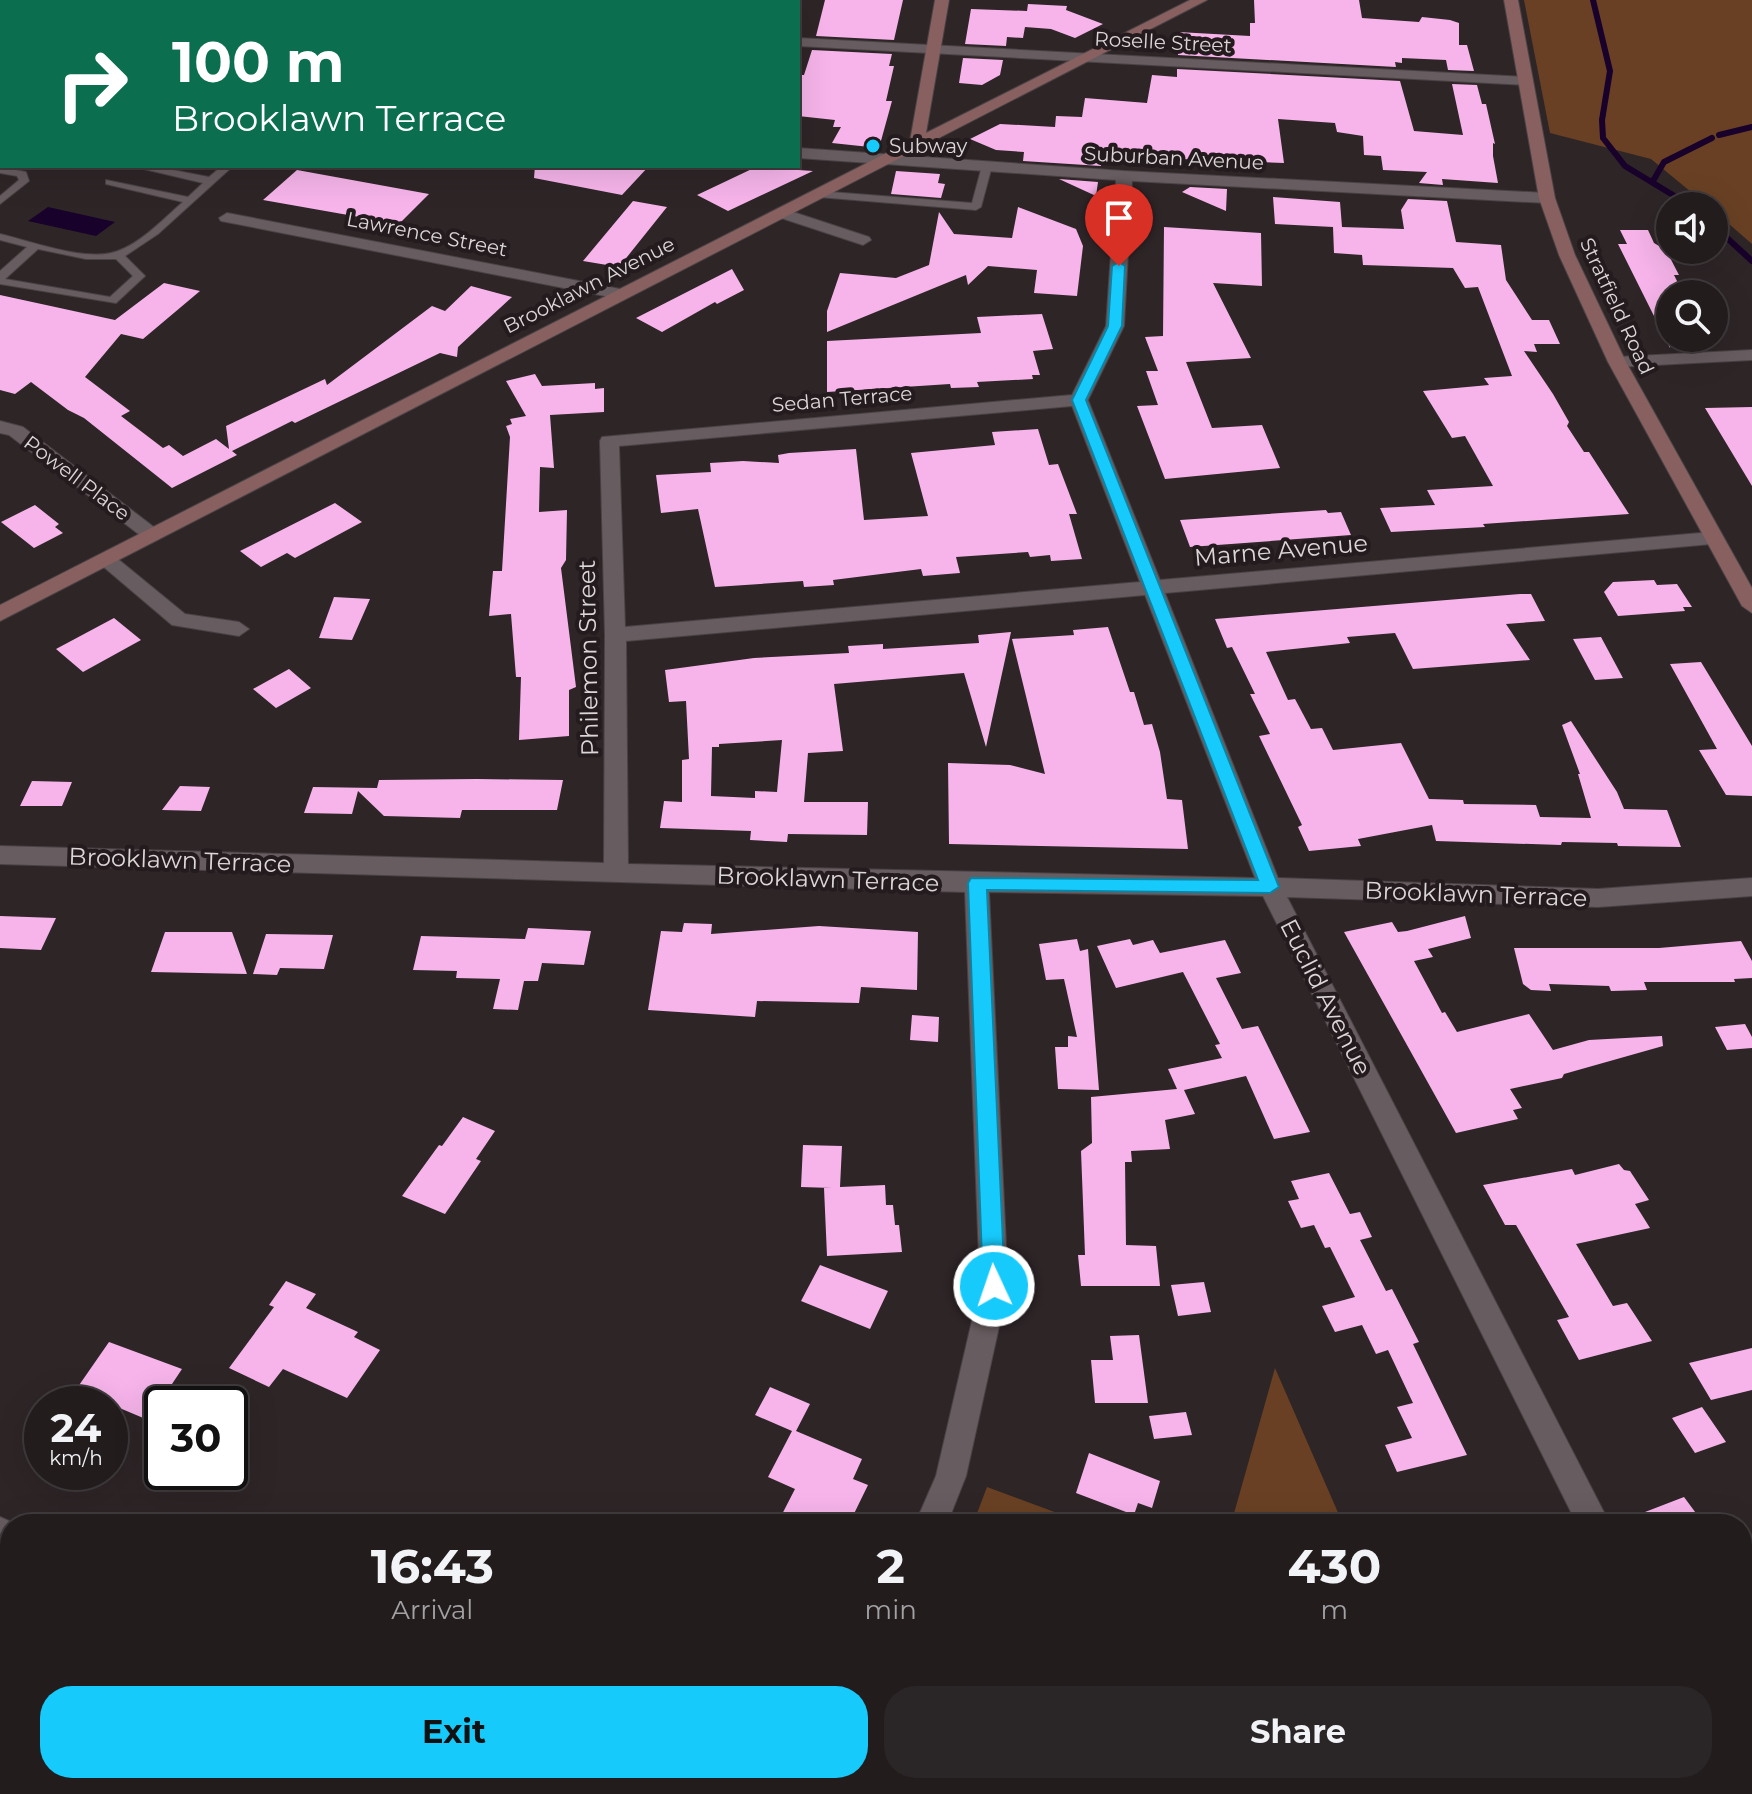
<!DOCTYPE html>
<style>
:root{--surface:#221c1d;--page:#2a2526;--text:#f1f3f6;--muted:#a2a1a4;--line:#3f3a3b;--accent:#16cafb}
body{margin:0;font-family:Montserrat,sans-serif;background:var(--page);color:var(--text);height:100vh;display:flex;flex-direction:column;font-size:30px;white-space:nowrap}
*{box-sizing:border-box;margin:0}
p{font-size:26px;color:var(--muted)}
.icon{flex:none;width:44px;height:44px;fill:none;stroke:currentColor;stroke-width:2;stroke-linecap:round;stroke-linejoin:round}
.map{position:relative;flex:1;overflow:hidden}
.drawer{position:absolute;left:0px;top:1514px;width:1752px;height:280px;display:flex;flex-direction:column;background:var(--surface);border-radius:32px 32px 0 0;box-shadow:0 8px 32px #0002,0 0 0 2px var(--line)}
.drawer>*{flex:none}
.guide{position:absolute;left:0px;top:0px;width:800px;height:168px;box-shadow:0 8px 32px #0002,0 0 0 2px var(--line);background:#0b6e4f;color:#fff;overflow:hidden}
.fabs{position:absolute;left:1656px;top:192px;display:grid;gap:16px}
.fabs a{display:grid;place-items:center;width:72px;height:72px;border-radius:50%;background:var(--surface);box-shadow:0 8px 32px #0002,0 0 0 2px var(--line);font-size:40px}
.speed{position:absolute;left:24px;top:1386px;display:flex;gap:16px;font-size:40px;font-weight:700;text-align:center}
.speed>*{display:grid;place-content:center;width:104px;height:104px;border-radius:50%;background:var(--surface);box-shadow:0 8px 32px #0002,0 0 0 2px var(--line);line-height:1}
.speed small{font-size:20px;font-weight:400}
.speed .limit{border:4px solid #111;border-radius:12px;background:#fff;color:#111}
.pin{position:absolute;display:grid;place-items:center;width:68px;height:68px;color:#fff;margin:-82px -34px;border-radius:50% 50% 50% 0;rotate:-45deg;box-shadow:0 0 8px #0007}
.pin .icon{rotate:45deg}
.me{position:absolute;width:88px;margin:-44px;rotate:357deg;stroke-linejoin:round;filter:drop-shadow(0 0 6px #0008)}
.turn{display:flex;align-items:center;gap:28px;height:168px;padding:0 40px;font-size:36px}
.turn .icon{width:104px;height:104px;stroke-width:2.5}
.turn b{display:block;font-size:56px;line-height:68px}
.eta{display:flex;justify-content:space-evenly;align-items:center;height:136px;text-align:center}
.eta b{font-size:48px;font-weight:700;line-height:56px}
.button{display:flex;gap:16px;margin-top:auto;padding:16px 40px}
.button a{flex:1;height:92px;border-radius:32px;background:var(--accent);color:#111;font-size:32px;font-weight:700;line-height:92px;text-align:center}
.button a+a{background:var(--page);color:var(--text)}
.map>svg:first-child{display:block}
</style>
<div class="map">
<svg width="1752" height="1794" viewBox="0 0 1752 1794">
<rect width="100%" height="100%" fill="#2e2527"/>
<!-- green -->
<path fill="#694023" d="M 1524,0 L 1752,0 L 1752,244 L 1714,211 L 1714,206 L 1708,206 L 1651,159 L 1550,133 Z
M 1275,1368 L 1343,1524 L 1231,1524 Z
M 987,1487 L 1087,1524 L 973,1524 Z
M 876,1784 L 1455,1784 L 1459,1794 L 872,1794 Z"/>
<!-- water -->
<path fill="#18012a" d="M 48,207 L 115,222 L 96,236 L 28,221 Z"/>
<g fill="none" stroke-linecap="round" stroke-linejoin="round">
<!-- stream -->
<path stroke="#18012a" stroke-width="6" d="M 1593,0 L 1610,71 L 1602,120 L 1603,138 L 1625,166 L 1691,206
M 1719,135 L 1752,127
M 1653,181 L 1664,162 L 1712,138
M 1714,226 L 1752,261"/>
</g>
<!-- building -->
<path fill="#f6b4ea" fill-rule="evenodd" d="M 825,0 L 903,0 L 894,40 L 816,36 Z
M 1254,0 L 1359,0 L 1362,18 L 1419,22 L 1422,17 L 1450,20 L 1459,23 L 1459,45 L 1467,45 L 1474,71 L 1448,70 L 1446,60 L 1402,58 L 1402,63 L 1395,62 L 1396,67 L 1178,55 L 1178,32 L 1250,36 L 1250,23 L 1255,23 Z
M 1028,4 L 1067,6 L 1066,10 L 1103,24 L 1075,38 L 1051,29 L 1025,27 L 1023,38 L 1007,37 L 1006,46 L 965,44 L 971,9 L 1027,11 Z
M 812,50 L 892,54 L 889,66 L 894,66 L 886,101 L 892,101 L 879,148 L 832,143 L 841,127 L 833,127 L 835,120 L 798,116 L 798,75 L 804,75 Z
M 963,58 L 1003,60 L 1000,75 L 982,85 L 959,83 Z
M 1177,69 L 1400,81 L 1414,131 L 1463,135 L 1452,84 L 1477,85 L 1482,104 L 1486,104 L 1495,144 L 1493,143 L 1493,156 L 1498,183 L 1442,179 L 1443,185 L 1419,183 L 1427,172 L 1383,170 L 1381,156 L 1364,155 L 1363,136 L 1337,132 L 1335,123 L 1278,119 L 1284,163 L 1102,156 L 1101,166 L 1023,161 L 1024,152 L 996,150 L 970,139 L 1000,124 L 1055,127 L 1056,116 L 1082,117 L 1085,98 L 1147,103 L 1152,75 L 1177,77 Z
M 535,166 L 649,166 L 622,195 L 534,178 Z
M 756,167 L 813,171 L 728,211 L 697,195 Z
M 297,170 L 429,194 L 399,224 L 263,200 Z
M 896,171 L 940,174 L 938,183 L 945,184 L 941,198 L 891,194 Z
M 1059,179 L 1098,182 L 1096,196 Z
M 1190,187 L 1227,189 L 1226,211 L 1182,192 Z
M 1273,197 L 1340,202 L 1342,227 L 1404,229 L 1401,210 L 1408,199 L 1447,201 L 1456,242 L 1501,245 L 1506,280 L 1532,320 L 1549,320 L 1560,344 L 1534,344 L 1537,352 L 1524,351 L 1553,394 L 1569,422 L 1567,426 L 1584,452 L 1589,452 L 1629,514 L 1483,524 L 1485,527 L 1391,532 L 1380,508 L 1435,505 L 1427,490 L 1493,486 L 1465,436 L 1452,438 L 1423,391 L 1489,385 L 1484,378 L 1512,376 L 1478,287 L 1465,288 L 1453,268 L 1363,265 L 1362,255 L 1334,253 L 1333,227 L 1275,224 Z
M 633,201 L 667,207 L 619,267 L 583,261 Z
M 1018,207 L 1076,229 L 1083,246 L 1077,296 L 1034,293 L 1037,270 L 988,266 L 968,285 L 966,275 L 827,332 L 827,311 L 840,273 L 896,278 L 929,265 L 939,212 L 954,234 L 1012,238 Z
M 1164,227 L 1261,233 L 1262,286 L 1213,283 L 1251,358 L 1186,362 L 1212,428 L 1262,425 L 1280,468 L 1165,479 L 1137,406 L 1158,405 L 1146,371 L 1158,371 L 1145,337 L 1163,336 Z
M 1620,230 L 1648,230 L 1654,243 L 1666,250 L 1679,275 L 1674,275 L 1680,287 L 1670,287 L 1670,348 L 1618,244 L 1627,244 Z
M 732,269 L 744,290 L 717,304 L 715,302 L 662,332 L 636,318 Z
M 164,283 L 200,291 L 143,339 L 121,334 L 85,377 L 130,411 L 121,416 L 163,448 L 169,445 L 183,456 L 216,439 L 229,449 L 226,426 L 325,379 L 327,385 L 432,306 L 445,311 L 471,286 L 512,297 L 458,347 L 457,357 L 440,353 L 295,423 L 292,421 L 232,451 L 237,455 L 172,488 L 84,418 L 68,410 L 31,382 L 15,394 L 0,390 L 0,295 L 115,320 Z
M 1042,314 L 1053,349 L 1033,351 L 1040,375 L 1032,375 L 1033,379 L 977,382 L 979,387 L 951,388 L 950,384 L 827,392 L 827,341 L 981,333 L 977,317 Z
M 535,374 L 542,386 L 595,383 L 595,389 L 604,388 L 604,412 L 550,415 L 554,468 L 540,467 L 539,512 L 567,510 L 566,560 L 561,568 L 576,687 L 569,690 L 569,736 L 519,740 L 521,677 L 516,677 L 511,614 L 489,616 L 493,571 L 502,571 L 510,437 L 506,426 L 512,424 L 510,419 L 526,416 L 506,381 Z
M 1752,407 L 1752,486 L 1705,408 Z
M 1038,429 L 1049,465 L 1058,464 L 1077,514 L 1069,514 L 1082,559 L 1051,561 L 1050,555 L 1030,557 L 1028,552 L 956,557 L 960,573 L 923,576 L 921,569 L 833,580 L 834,585 L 804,587 L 803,581 L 715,587 L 698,509 L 661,513 L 656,475 L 711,472 L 710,463 L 743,461 L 779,463 L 778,455 L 789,453 L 856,449 L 864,520 L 928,516 L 911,453 L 995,445 L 992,432 Z
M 335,503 L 362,522 L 295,558 L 287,553 L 261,567 L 240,551 Z
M 35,505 L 59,524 L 55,527 L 63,533 L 34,548 L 1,522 Z
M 1326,510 L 1328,513 L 1341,512 L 1351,535 L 1190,547 L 1180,520 Z
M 1654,580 L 1657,585 L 1677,584 L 1692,607 L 1683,607 L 1685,611 L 1618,616 L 1604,592 L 1613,582 Z
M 1520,594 L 1531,594 L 1545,621 L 1506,624 L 1530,660 L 1413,669 L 1395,633 L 1347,637 L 1350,643 L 1266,652 L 1288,700 L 1295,699 L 1311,729 L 1322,728 L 1333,750 L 1401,743 L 1429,799 L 1463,800 L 1464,804 L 1536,805 L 1540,817 L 1591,818 L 1578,774 L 1580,774 L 1562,725 L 1571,721 L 1617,792 L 1624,809 L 1667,810 L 1681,847 L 1618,846 L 1617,843 L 1562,842 L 1561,845 L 1436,841 L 1432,825 L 1358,839 L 1361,846 L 1309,851 L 1298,827 L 1302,825 L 1259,736 L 1270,734 L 1250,694 L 1255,694 L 1232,647 L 1227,648 L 1215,619 Z
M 334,597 L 370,599 L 352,640 L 319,638 Z
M 114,618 L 141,640 L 83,672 L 56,649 Z
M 1108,627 L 1130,692 L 1134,692 L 1144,725 L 1152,724 L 1160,752 L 1167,799 L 1182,800 L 1188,849 L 949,844 L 948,763 L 1010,765 L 1045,774 L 1012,639 L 1074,635 L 1073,630 Z
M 1011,632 L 986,747 L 964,673 L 834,684 L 843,751 L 808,753 L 804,802 L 868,802 L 867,835 L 788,834 L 787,842 L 750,840 L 751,831 L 660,828 L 664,801 L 682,802 L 682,760 L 689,759 L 686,701 L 669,702 L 665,670 L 754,658 L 849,653 L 848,646 L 883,644 L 883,649 L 979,643 L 978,635 ZM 782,740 L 777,792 L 755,791 L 755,798 L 711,796 L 712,747 L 719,747 L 719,744 Z
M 1601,637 L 1623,678 L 1595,680 L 1573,639 Z
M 1701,662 L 1752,746 L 1752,796 L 1726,795 L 1699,750 L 1717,749 L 1670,664 Z
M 289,669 L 311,688 L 276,708 L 253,689 Z
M 477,779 L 563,780 L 557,810 L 462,810 L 460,818 L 384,816 L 358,791 L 352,814 L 304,813 L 313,787 L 377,788 L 379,780 Z
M 32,781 L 72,782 L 62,806 L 20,806 Z
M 180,786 L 210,787 L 201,811 L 162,810 Z
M 0,916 L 56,918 L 41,950 L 0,948 Z
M 1465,916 L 1471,938 L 1428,949 L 1433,957 L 1414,961 L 1442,1013 L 1445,1012 L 1457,1032 L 1529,1014 L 1553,1050 L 1589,1040 L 1662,1036 L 1663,1046 L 1564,1074 L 1562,1078 L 1510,1089 L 1522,1108 L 1513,1110 L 1518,1119 L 1456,1133 L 1344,932 L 1392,922 L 1398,932 L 1407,931 Z
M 684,923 L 712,924 L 711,934 L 819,926 L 918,932 L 917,990 L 861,987 L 859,1003 L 757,1001 L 755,1017 L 648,1010 L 661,931 L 682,932 Z
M 528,928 L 591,931 L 584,965 L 542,963 L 538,981 L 524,981 L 518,1010 L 493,1009 L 500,979 L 456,978 L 457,971 L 413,970 L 421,936 L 525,939 Z
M 165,932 L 232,932 L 247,974 L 151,972 Z
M 266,934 L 333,935 L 324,969 L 280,968 L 277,975 L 253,974 Z
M 1077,939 L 1080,951 L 1088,949 L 1099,1090 L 1058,1089 L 1055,1047 L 1068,1047 L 1068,1036 L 1077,1037 L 1064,979 L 1046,980 L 1039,944 Z
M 1130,939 L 1133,945 L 1153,940 L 1160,953 L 1225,940 L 1241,973 L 1216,978 L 1242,1029 L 1258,1026 L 1310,1132 L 1274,1139 L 1246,1076 L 1184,1090 L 1195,1114 L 1165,1120 L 1170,1149 L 1131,1151 L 1132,1162 L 1125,1162 L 1126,1245 L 1156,1246 L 1160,1286 L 1081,1286 L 1078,1255 L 1085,1255 L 1081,1151 L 1092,1143 L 1091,1097 L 1177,1089 L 1168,1069 L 1222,1058 L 1215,1045 L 1220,1044 L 1183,972 L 1116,988 L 1097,946 Z
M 1741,941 L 1752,961 L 1752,978 L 1734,979 L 1735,982 L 1644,982 L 1647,990 L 1611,991 L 1609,986 L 1549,984 L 1551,991 L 1531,990 L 1523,984 L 1514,948 L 1659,948 Z
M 912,1015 L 939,1017 L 938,1042 L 910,1040 Z
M 1745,1024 L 1752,1037 L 1752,1048 L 1727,1050 L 1715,1027 Z
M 463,1117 L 495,1131 L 476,1159 L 481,1161 L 445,1214 L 402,1196 L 439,1145 L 442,1146 Z
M 803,1145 L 842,1146 L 840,1187 L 885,1185 L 886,1205 L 893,1205 L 895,1225 L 899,1225 L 902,1252 L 827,1256 L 824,1188 L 832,1188 L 801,1187 Z
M 1619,1164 L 1624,1170 L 1630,1171 L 1649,1200 L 1635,1204 L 1650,1228 L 1576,1244 L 1613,1306 L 1627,1303 L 1652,1341 L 1579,1360 L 1557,1320 L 1569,1317 L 1516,1225 L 1505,1225 L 1483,1185 L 1572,1169 L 1575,1175 Z
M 1329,1173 L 1350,1214 L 1360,1212 L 1372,1237 L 1360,1240 L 1386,1291 L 1392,1289 L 1419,1342 L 1413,1344 L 1467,1455 L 1397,1472 L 1385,1445 L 1412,1438 L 1397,1407 L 1413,1403 L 1388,1350 L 1376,1354 L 1362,1325 L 1335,1332 L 1322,1306 L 1355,1297 L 1330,1247 L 1325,1248 L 1314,1225 L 1301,1228 L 1288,1201 L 1299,1199 L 1291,1181 Z
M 820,1265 L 888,1291 L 870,1329 L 801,1301 Z
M 286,1281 L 316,1294 L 306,1308 L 358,1332 L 354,1337 L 380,1350 L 347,1398 L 283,1369 L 269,1387 L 229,1368 L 274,1307 L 269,1305 Z
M 1204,1282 L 1211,1312 L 1178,1316 L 1171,1285 Z
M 1139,1335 L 1148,1403 L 1095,1403 L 1091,1360 L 1113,1360 L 1110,1336 Z
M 109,1342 L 182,1369 L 148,1420 L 110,1404 L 66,1404 Z
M 1752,1348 L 1752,1390 L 1711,1400 L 1689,1363 Z
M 770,1387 L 810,1404 L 796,1431 L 862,1459 L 853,1479 L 868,1485 L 849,1524 L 777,1524 L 795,1489 L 768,1477 L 792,1431 L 755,1415 Z
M 1702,1407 L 1726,1442 L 1695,1453 L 1672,1418 Z
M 1186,1412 L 1192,1435 L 1154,1439 L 1149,1416 Z
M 1089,1453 L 1160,1481 L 1152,1508 L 1138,1503 L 1134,1515 L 1076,1493 Z
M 1684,1497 L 1704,1524 L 1619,1524 L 1619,1522 Z"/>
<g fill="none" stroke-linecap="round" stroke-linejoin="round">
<!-- lane casing -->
<g stroke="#494244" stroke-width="2">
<path id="lane" d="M 987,163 L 992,166 L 981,207 L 976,210 L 818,197 L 813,194 L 818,191 L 972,203 L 982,166 Z
M 131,166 L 152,166 L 209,177 L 222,166 L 233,166 L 158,234 L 125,256 L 145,276 L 116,303 L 0,284 L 0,271 L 27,247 L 0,240 L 0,234 C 30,241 81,260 111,253 C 138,247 163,219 183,202 L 106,184 L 106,180 L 188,197 L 203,183 ZM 38,249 L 86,259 L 116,259 L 133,276 L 110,297 L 5,279 Z
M 0,167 L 26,172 L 29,181 L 0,204 L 0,196 L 19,180 L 17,176 L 0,173 Z"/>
</g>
<!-- street casing -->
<g stroke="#494244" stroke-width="2">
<path id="street" d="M 558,0 L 573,0 L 575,2 L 560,2 Z
M 736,0 L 750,0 L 735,2 Z
M 0,21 L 2,21 L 2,29 L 0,29 Z
M 798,38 L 1526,77 L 1533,81 L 1526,85 L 798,46 Z
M 798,148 L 1124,171 L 1547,193 L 1555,198 L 1547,203 L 1132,181 L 1124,326 L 1088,400 L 1160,580 L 1712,532 L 1722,538 L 1712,544 L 1165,593 L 1278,878 L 1598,889 L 1752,878 L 1752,896 L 1598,907 L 1287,897 L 1610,1524 L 1577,1524 L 1263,896 L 989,892 L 1008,1286 L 966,1476 L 947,1524 L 915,1524 L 936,1476 L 980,1286 L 965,892 L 0,864 L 0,846 L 604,863 L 605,635 L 600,441 L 602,437 L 1072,395 L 1106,326 L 1116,180 L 798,158 ZM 1072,406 L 1140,582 L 625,627 L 619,446 ZM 1145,595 L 1255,878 L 628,864 L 626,641 Z
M 781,208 L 869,237 L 871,240 L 863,245 L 775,216 L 773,213 Z
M 227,213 L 620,289 L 628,294 L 620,299 L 221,221 L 219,218 Z
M 1752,350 L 1752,360 L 1617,367 L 1608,362 L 1617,357 Z
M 0,421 L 23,427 L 159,531 L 162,535 L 159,539 L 145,539 L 9,435 L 0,433 Z
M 106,553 L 113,555 L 185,614 L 239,622 L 249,629 L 239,636 L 172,625 L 99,563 L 96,559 L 99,555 Z
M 0,1517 L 16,1524 L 10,1524 L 10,1553 L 0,1549 Z
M 1752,1727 L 1752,1761 L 1742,1765 L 1742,1731 Z
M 172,1784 L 210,1784 L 206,1794 L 168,1794 Z
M 571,1784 L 627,1784 L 631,1794 L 575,1794 Z
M 807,1784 L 841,1784 L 837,1794 L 803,1794 Z
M 1634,1784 L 1684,1784 L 1680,1794 L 1630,1794 Z"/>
</g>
<!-- secondary casing -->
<g stroke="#494244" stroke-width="2">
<path id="secondary" d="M 935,0 L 949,0 L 926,133 L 1190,0 L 1207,0 L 0,621 L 0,605 L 910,141 Z
M 1504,0 L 1518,0 L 1555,198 L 1575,255 L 1626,362 L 1752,588 L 1752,613 L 1742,606 L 1608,362 L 1559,255 L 1539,198 Z"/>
</g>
<!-- lane -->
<use href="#lane" fill="#675c5f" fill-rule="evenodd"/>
<!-- street -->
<use href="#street" fill="#675c5f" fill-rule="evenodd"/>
<!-- secondary -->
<use href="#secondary" fill="#88605f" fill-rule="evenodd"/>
</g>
<!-- route -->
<path fill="#16cafb" stroke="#0e83a3" stroke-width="2" d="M 1119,262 L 1125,266 L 1122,326 L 1086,400 L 1279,887 L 1270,893 L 987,890 L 1005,1286 L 1002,1292 L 994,1295 L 986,1292 L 983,1286 L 968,883 L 971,878 L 1258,880 L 1072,400 L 1108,326 L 1112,266 Z"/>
<!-- markers -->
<circle fill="#16cafb" stroke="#241b1e" stroke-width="3" cx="873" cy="146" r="8"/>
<g text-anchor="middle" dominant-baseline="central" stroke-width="8" stroke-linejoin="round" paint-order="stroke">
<!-- far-street labels -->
<g font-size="20" fill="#dcd6d7" stroke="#241b1e">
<text transform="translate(1163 42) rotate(3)">Roselle Street</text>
<text transform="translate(1174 158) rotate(3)">Suburban Avenue</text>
<text transform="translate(427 234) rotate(11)">Lawrence Street</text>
<text transform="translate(589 285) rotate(-27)">Brooklawn Avenue</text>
<text transform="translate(1617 306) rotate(65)">Stratfield Road</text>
<text transform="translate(842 399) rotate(-5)">Sedan Terrace</text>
<text transform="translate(77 478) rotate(37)">Powell Place</text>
</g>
<!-- far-poi labels -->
<g font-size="20" fill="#dcd6d7" stroke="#241b1e" text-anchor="start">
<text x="889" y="146">Subway</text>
</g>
<!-- street labels -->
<g font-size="24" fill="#dcd6d7" stroke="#241b1e">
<text transform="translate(1281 550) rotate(-5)">Marne Avenue</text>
<text transform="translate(588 658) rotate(-91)">Philemon Street</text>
<text transform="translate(180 860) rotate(2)">Brooklawn Terrace</text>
<text transform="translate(828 879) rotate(2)">Brooklawn Terrace</text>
<text transform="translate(1476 894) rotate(2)">Brooklawn Terrace</text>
<text transform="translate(1326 997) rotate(63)">Euclid Avenue</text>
</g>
</g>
</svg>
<div class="fabs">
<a><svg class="icon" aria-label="sound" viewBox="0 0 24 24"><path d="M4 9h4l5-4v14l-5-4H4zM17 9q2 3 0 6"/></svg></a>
<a><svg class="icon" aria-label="search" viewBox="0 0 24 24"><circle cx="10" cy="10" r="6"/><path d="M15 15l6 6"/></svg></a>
</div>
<div class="speed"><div>24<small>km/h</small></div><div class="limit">30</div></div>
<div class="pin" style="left:1119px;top:266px;background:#d93025"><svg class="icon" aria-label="arrive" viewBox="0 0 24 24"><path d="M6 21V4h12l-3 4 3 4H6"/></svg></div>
<svg class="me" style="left:994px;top:1286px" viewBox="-20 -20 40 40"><circle r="17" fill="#16cafb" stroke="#fff" stroke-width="3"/><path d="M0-11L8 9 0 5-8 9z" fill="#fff"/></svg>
<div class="guide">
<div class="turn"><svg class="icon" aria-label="right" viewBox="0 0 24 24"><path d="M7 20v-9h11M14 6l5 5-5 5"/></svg><div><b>100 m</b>Brooklawn Terrace</div></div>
</div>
<section class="drawer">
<div class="eta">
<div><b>16:43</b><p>Arrival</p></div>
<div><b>2</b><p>min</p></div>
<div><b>430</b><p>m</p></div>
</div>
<div class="button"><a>Exit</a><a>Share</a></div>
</section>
</div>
